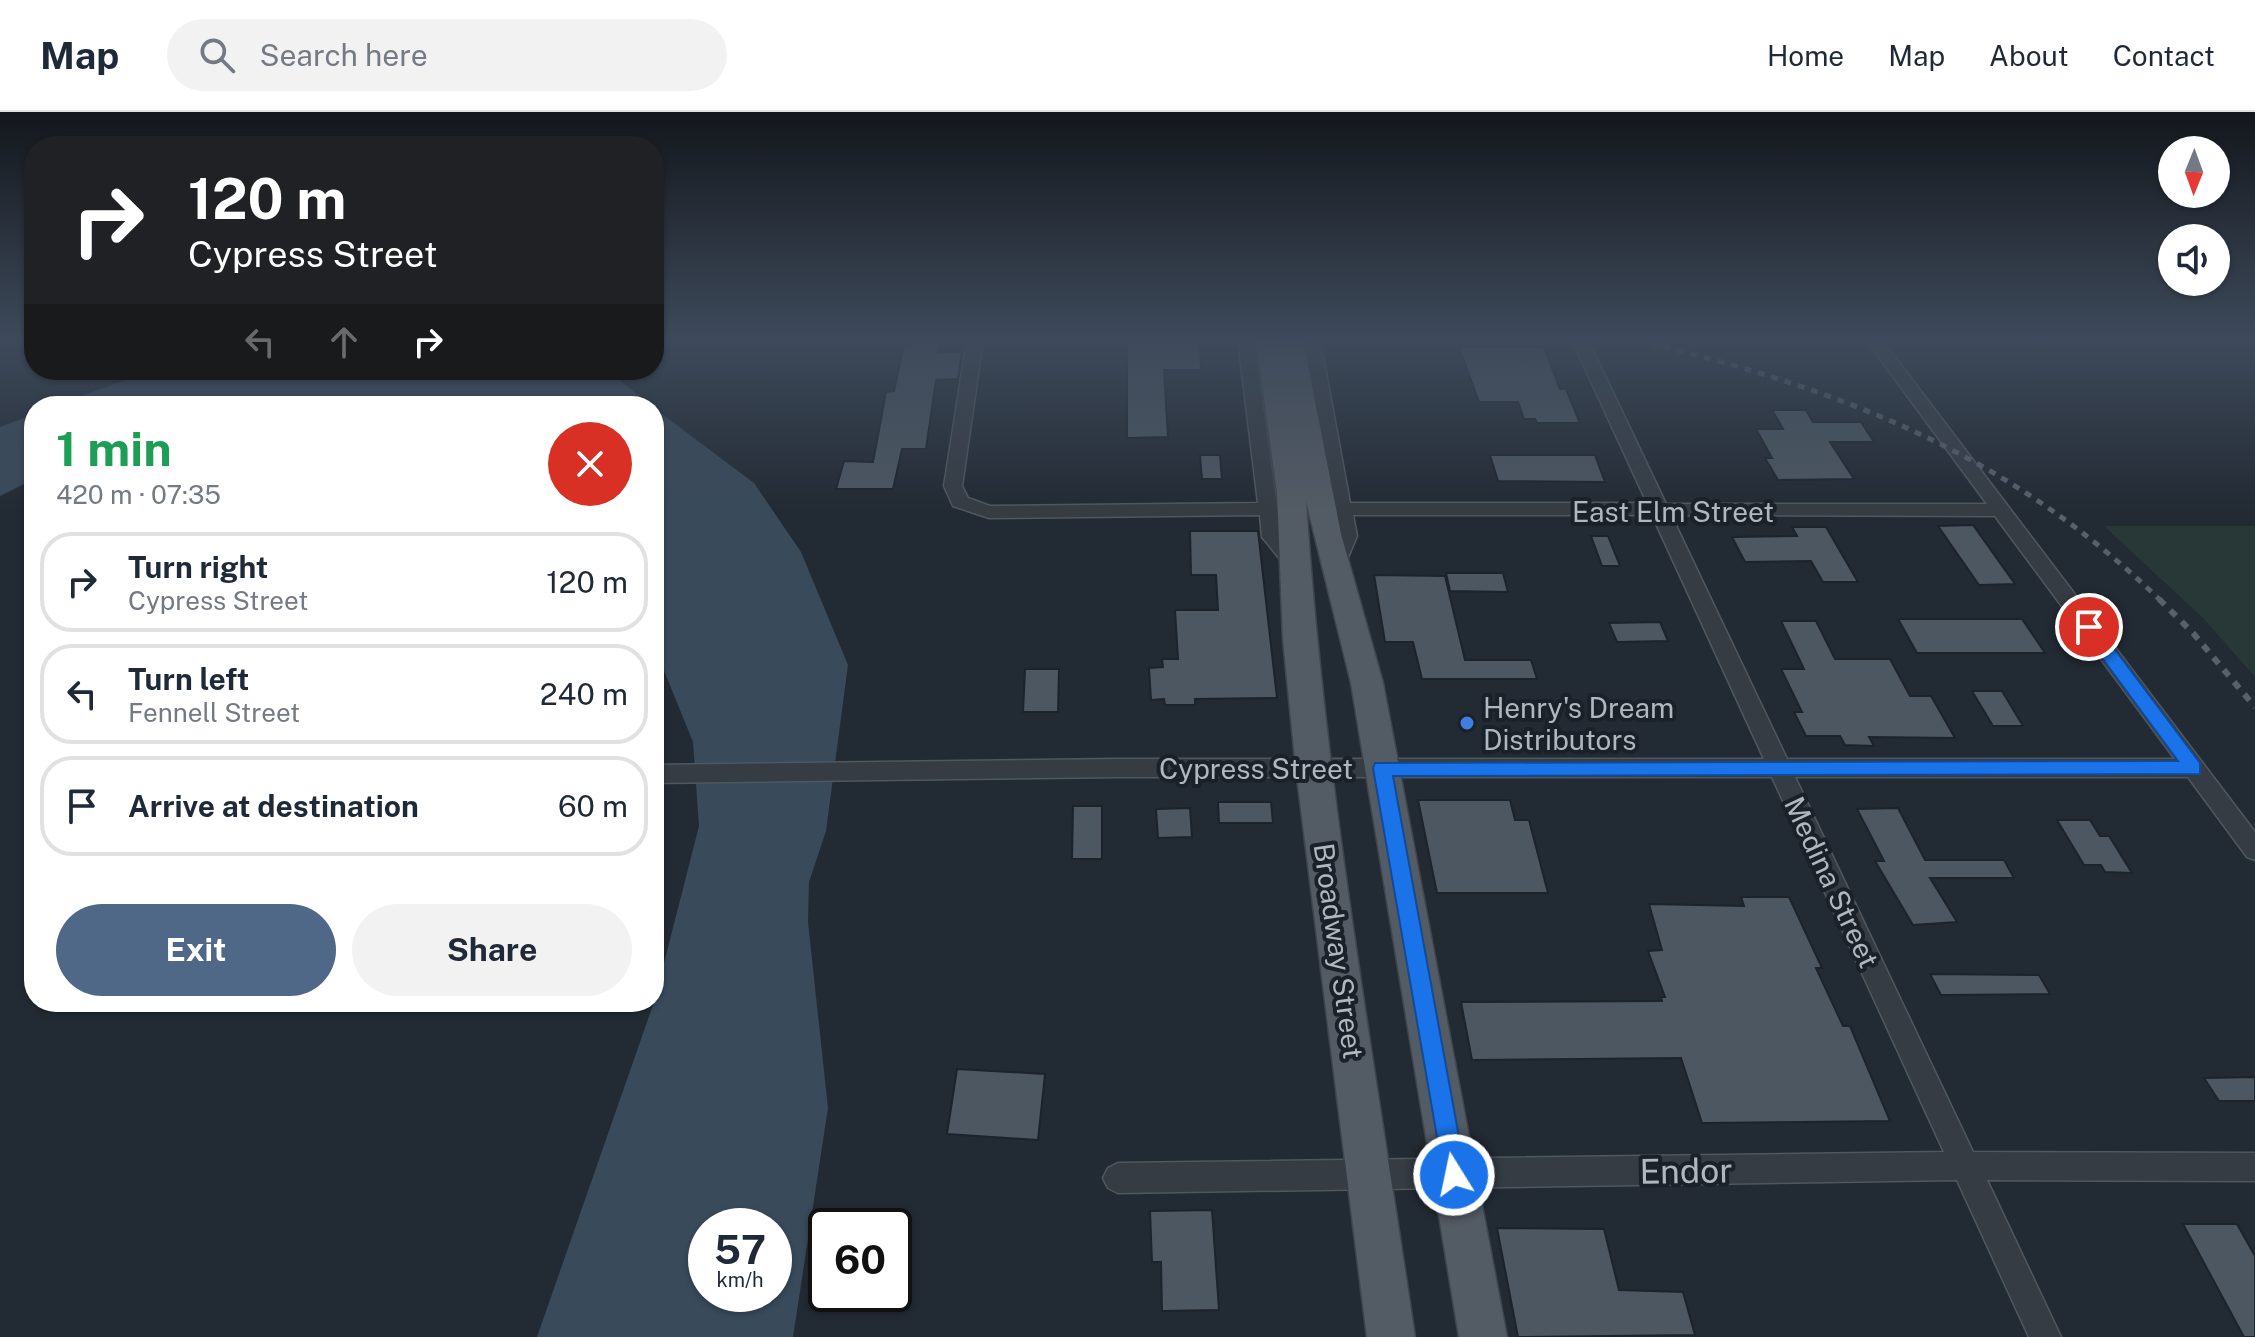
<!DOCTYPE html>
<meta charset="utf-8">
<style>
:root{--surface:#fff;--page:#f2f2f3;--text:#1f2937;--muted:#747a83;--line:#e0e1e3;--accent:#506887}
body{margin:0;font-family:"Public Sans",sans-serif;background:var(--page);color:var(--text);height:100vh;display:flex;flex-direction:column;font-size:30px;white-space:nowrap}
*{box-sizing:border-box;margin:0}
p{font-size:26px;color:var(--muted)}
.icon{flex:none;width:44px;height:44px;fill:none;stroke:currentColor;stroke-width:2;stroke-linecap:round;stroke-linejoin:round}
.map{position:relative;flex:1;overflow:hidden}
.drawer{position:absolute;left:24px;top:284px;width:640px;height:616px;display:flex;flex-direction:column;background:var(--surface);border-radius:32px;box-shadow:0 2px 6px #0004}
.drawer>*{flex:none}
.guide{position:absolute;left:24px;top:24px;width:640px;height:244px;border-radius:32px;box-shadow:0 2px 6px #0004;background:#202124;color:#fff;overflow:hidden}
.needle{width:52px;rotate:181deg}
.buttons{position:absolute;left:2158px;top:24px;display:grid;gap:16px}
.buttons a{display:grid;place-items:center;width:72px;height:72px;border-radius:50%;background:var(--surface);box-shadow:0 2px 6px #0004;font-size:40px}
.speed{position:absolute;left:688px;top:1096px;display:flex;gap:16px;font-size:40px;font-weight:700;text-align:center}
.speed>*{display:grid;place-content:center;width:104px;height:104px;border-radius:50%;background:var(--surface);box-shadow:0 2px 6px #0004;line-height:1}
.speed small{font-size:20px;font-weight:400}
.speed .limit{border:4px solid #111;border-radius:12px;background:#fff;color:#111}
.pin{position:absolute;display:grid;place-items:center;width:68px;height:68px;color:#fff;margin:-34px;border:4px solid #fff;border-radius:50%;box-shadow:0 2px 8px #0007}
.me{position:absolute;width:88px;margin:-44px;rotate:350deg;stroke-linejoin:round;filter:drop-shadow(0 0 6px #0008)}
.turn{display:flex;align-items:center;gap:28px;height:168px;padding:0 32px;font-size:36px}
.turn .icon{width:104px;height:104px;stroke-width:2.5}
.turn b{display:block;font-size:56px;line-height:68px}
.lanes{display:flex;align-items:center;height:76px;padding:0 32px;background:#0003;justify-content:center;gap:40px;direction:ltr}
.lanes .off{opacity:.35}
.round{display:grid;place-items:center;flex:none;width:84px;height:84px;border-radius:42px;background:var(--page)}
.head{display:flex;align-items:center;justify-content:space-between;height:136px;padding:0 32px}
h1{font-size:48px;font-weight:700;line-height:60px;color:#1e9e55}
.action{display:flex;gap:16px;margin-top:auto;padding:16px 32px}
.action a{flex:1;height:92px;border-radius:48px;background:var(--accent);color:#fff;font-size:32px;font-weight:700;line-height:92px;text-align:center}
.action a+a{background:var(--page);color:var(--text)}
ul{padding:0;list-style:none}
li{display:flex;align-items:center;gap:24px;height:100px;margin:0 16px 12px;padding:0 16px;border:4px solid var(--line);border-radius:32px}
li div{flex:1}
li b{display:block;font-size:30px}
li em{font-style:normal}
header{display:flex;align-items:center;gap:48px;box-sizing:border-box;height:112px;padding:0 40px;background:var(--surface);border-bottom:2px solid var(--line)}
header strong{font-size:38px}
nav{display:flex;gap:44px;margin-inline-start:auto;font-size:28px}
.search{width:560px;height:72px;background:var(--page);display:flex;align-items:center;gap:20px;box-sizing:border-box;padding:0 28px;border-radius:44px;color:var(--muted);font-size:30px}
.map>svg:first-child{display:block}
</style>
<header>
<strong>Map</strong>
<div class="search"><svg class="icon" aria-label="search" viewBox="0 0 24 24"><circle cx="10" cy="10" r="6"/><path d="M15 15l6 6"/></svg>Search here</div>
<nav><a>Home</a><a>Map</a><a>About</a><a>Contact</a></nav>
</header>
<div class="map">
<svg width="2255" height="1225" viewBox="0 0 2255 1225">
<rect width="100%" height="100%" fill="#222a33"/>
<!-- green -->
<path fill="#273836" d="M 2104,414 L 2255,414 L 2255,565 L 2204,507 Z"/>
<!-- water -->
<path fill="#394a5b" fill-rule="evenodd" d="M 152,258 L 607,258 L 652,294 L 55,294 Z
M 654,296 L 754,371 L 801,440 L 848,553 L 826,719 L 809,770 L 808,810 L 828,996 L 793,1225 L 537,1225 L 654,890 L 699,714 L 693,630 L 654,534 ZM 706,1114 L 774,1114 L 774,1182 L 706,1182 Z
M 34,302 L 34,367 L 0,384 L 0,315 Z"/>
<!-- building -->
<path fill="#4d5762" stroke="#1c232b" stroke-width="2" d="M 905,228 L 942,228 L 938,240 L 962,240 L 958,267 L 936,268 L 926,337 L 902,337 L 893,377 L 836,377 L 844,349 L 873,350 L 886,280 L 894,279 Z
M 1127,229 L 1200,230 L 1201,258 L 1164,258 L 1168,325 L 1127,326 Z
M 1459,235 L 1544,235 L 1560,277 L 1566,277 L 1580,311 L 1537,311 L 1535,307 L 1524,307 L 1518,290 L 1479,290 Z
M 1772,298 L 1806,298 L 1813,310 L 1861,310 L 1874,330 L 1830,330 L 1854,367 L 1778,368 L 1765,346 L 1772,346 L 1756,317 L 1783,317 Z
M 1200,343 L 1220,343 L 1222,367 L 1202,367 Z
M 1490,343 L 1595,343 L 1605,370 L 1498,369 Z
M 1973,413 L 2015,472 L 1979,473 L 1938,414 Z
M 1792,415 L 1826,415 L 1858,470 L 1823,470 L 1811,449 L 1745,450 L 1732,425 L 1797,424 Z
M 1190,419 L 1258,419 L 1277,586 L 1195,587 L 1195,593 L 1165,593 L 1164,587 L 1151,588 L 1149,556 L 1163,555 L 1162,547 L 1178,547 L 1175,498 L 1218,498 L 1216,463 L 1191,463 Z
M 1591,424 L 1608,424 L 1620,454 L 1602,454 Z
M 1446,461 L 1503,461 L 1508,480 L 1450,479 Z
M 1374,463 L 1445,464 L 1465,548 L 1531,548 L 1537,567 L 1422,567 L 1413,530 L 1385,530 Z
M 1898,507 L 2022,507 L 2045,541 L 1917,541 Z
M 1781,509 L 1816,509 L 1835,547 L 1890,547 L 1910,584 L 1931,584 L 1955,626 L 1869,625 L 1874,634 L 1845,633 L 1840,624 L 1806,624 L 1794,600 L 1802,600 L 1781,557 L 1804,557 Z
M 1660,510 L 1668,529 L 1617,530 L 1609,511 Z
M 1025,557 L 1059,557 L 1058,600 L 1023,600 Z
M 1972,579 L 2002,579 L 2023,614 L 1993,614 Z
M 1418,688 L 1510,688 L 1515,708 L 1529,708 L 1548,781 L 1437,781 Z
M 1218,690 L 1271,690 L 1273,711 L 1219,711 Z
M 1073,694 L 1102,694 L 1102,747 L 1072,747 Z
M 1190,696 L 1192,725 L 1158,726 L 1156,697 Z
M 1898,696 L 1925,748 L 2004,748 L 2014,766 L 1930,766 L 1957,810 L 1913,813 L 1875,749 L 1884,749 L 1857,697 Z
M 2057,708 L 2090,708 L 2100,724 L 2109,724 L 2132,761 L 2105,760 L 2101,753 L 2084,753 Z
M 1741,785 L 1789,785 L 1822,856 L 1816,856 L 1843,914 L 1850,914 L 1890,1009 L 1702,1011 L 1681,946 L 1472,948 L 1461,890 L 1662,889 L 1661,885 L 1665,885 L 1648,839 L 1662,838 L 1649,792 L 1744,794 Z
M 1930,862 L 2039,863 L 2050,882 L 1941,883 Z
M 957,957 L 1045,962 L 1038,1028 L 947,1022 Z
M 2255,965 L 2255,989 L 2219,989 L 2204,966 Z
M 1212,1098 L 1219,1198 L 1162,1199 L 1161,1150 L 1152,1150 L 1150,1099 Z
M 2183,1112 L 2237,1112 L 2255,1144 L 2255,1225 L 2244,1225 Z
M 1497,1116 L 1604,1117 L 1619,1178 L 1683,1180 L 1695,1223 L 1518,1225 Z"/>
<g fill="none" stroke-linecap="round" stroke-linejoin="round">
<!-- minor casing -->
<g stroke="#4f575f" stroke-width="3">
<path id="minor" d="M 967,228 L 983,228 L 962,374 L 968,386 L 990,394 L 1258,391 L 1238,228 L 1254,228 L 1281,424 L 1303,448 L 1306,453 L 1303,458 L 1289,458 L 1262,425 L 1260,403 L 989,406 L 953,394 L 944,374 Z
M 1304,228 L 1320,228 L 1350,391 L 1647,391 L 1572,228 L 1588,228 L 1666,392 L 1987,392 L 1866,228 L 1882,228 L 2255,720 L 2255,748 L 2247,745 L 2188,665 L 1795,665 L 1973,1040 L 2255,1041 L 2255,1069 L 1987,1068 L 2061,1225 L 2029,1225 L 1957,1068 L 1118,1081 L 1108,1076 L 1103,1066 L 1108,1056 L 1118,1051 L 1944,1040 L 1772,665 L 1117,665 L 654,671 L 654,653 L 1117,647 L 1764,647 L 1652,403 L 1353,403 L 1357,424 L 1344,455 L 1341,460 L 1327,460 L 1324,455 L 1337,424 ZM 1671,403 L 1995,404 L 2175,647 L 1787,647 Z"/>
</g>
<!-- primary casing -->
<g stroke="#3e454e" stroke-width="3">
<path id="primary" d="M 1256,228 L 1303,228 L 1341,422 L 1383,571 L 1507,1225 L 1459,1225 L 1351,571 L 1306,389 C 1324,669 1374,947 1415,1225 L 1367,1225 L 1296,657 L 1283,527 L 1277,381 Z"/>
</g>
<!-- minor -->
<use href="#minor" fill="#353c44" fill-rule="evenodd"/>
<!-- primary -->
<use href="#primary" fill="#535b64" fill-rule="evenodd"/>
<!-- rail-far1 -->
<path stroke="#57616b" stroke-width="5" stroke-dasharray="7 7" stroke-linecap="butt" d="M 1636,228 C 1839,276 2009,341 2161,489"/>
<!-- rail -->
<path stroke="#57616b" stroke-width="6" stroke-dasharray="8 8" stroke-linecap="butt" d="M 2159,487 L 2193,521 L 2255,595"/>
</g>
<!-- sky -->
<linearGradient id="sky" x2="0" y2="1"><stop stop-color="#13171c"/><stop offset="0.57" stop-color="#3e4a5b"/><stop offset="1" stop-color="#3e4a5b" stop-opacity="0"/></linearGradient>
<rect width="2255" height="399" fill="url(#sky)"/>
<!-- route -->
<path fill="#1a73e8" stroke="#114b97" stroke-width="2" d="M 2089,509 L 2095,511 L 2200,651 L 2200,662 L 1393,664 L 1466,1063 L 1462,1071 L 1454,1075 L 1445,1071 L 1373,656 L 1375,651 L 2178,649 L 2083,520 L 2081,515 Z"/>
<!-- markers -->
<circle fill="#3f7fe0" stroke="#1a2129" stroke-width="3" cx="1467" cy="611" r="8"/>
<g text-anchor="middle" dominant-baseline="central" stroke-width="8" stroke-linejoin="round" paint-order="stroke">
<!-- street labels -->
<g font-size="28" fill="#afb7c1" stroke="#1a2129">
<text x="1673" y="399">East Elm Street</text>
<text x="1256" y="656">Cypress Street</text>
<text transform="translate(1832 770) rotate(65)">Medina Street</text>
<text transform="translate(1339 839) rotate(82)">Broadway Street</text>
</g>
<!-- poi labels -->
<g font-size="28" fill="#afb7c1" stroke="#1a2129" text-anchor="start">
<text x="1483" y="595">Henry's Dream<tspan x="1483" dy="32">Distributors</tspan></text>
</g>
<!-- near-street labels -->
<g font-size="34" fill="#afb7c1" stroke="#1a2129">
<text transform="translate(1686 1059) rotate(-1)">Endor</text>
</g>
</g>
</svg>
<div class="buttons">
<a><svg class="needle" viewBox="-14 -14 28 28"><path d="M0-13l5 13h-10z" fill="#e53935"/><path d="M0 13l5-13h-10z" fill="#747a83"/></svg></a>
<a><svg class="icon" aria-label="sound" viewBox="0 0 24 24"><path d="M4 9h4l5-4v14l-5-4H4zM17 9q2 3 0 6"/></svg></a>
</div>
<div class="speed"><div>57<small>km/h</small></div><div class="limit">60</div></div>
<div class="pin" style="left:2089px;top:515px;background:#d93025"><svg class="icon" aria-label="arrive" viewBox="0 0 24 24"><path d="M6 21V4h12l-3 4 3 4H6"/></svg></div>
<svg class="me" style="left:1454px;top:1063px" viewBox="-20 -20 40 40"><circle r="17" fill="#1a73e8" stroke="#fff" stroke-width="3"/><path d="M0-11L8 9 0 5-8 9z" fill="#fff"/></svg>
<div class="guide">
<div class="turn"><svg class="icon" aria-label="right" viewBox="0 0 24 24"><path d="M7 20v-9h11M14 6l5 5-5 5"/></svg><div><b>120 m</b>Cypress Street</div></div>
<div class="lanes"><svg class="icon off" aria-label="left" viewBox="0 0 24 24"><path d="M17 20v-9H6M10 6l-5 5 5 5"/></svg><svg class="icon off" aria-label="ahead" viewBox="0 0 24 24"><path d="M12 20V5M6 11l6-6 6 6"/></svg><svg class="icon" aria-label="right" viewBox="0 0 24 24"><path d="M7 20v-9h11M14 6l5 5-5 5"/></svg></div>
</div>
<section class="drawer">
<div class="head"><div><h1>1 min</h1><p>420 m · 07:35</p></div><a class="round" style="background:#d93025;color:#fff"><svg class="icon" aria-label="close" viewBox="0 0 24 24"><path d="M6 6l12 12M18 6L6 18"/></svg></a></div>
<ul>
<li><svg class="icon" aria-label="right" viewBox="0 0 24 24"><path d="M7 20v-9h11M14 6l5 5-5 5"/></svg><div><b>Turn right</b><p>Cypress Street</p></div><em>120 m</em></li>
<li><svg class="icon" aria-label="left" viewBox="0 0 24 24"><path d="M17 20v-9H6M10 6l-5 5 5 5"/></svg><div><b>Turn left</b><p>Fennell Street</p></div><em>240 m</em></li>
<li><svg class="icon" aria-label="arrive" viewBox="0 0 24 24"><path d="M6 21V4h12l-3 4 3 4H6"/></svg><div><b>Arrive at destination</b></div><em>60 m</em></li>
</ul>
<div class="action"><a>Exit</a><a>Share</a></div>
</section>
</div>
